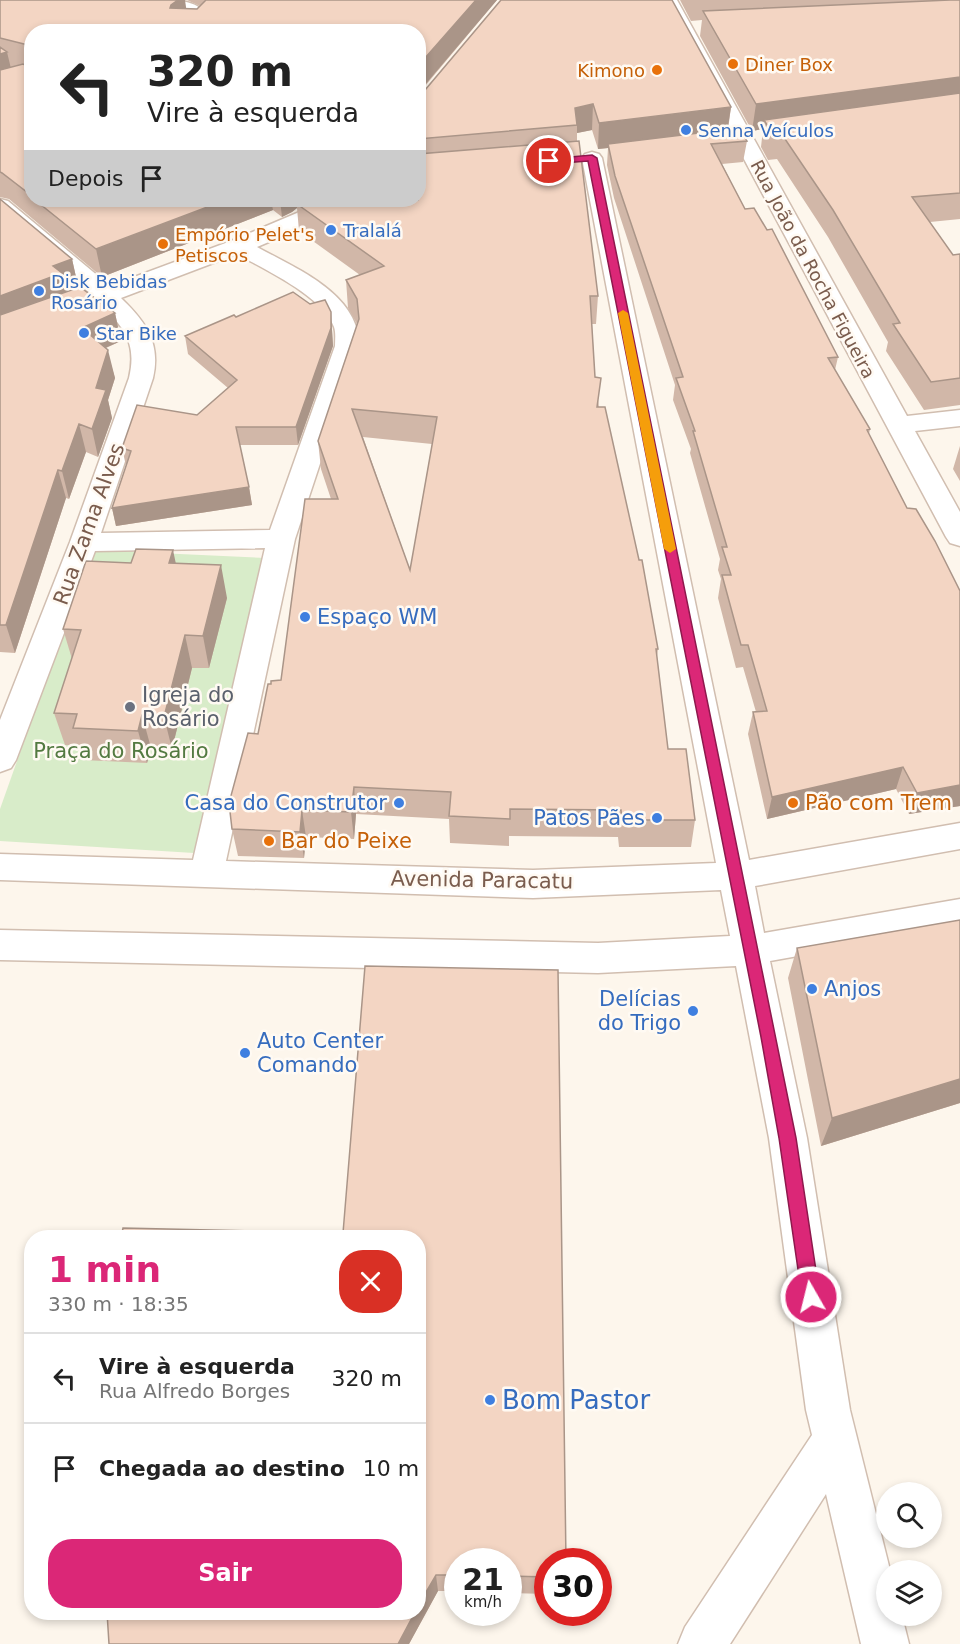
<!DOCTYPE html>
<html lang="pt">
<meta charset="utf-8">
<style>
:root{--surface:#fff;--page:#f6f6f6;--text:#222;--muted:#767676;--line:#e0e0e0;--accent:#db2777}
body{margin:0;font-family:"DejaVu Sans",sans-serif;background:var(--page);color:var(--text);height:100vh;display:flex;flex-direction:column;font-size:22px;white-space:nowrap}
*{box-sizing:border-box;margin:0}
p{font-size:20px;color:var(--muted)}
.icon{flex:none;width:33px;height:33px;fill:none;stroke:currentColor;stroke-width:2;stroke-linecap:round;stroke-linejoin:round}
.map{position:relative;flex:1;overflow:hidden}
.side{position:absolute;left:24px;top:1230px;width:402px;height:390px;display:flex;flex-direction:column;background:var(--surface);border-radius:24px;box-shadow:0 3px 9px #0003}
.side>*{flex:none}
.guide{position:absolute;left:24px;top:24px;width:402px;height:183px;border-radius:24px;box-shadow:0 3px 9px #0003;background:#fff;color:var(--text);overflow:hidden}
.buttons{position:absolute;left:876px;top:1482px;display:grid;gap:12px}
.buttons a{display:grid;place-items:center;width:66px;height:66px;border-radius:50%;background:var(--surface);box-shadow:0 3px 9px #0003;font-size:30px}
.speed{position:absolute;left:444px;top:1548px;display:flex;gap:12px;font-size:30px;font-weight:700;text-align:center}
.speed>*{display:grid;place-content:center;width:78px;height:78px;border-radius:50%;background:var(--surface);box-shadow:0 3px 9px #0003;line-height:1}
.speed small{font-size:15px;font-weight:400}
.speed .limit{border:9px solid #d22;background:#fff;color:#111}
.pin{position:absolute;display:grid;place-items:center;width:51px;height:51px;color:#fff;margin:-26px;border:3px solid #fff;border-radius:50%;box-shadow:0 2px 6px #0007}
.me{position:absolute;width:66px;margin:-33px;rotate:352deg;stroke-linejoin:round;filter:drop-shadow(0 0 4px #0008)}
.turn{display:flex;align-items:center;gap:21px;height:126px;padding:0 24px;font-size:27px}
.turn .icon{width:78px;height:78px;stroke-width:2.5}
.turn b{display:block;font-size:42px;line-height:51px}
.then{display:flex;align-items:center;height:57px;padding:0 24px;background:#0003;gap:12px;font-size:22px}
.round{display:grid;place-items:center;flex:none;width:63px;height:63px;border-radius:24px;background:var(--page)}
.overview{display:flex;align-items:center;justify-content:space-between;height:102px;padding:0 24px}
h1{font-size:36px;font-weight:600;line-height:45px;color:var(--accent)}
.action{display:flex;gap:12px;margin-top:auto;padding:12px 24px}
.action a{flex:1;height:69px;border-radius:24px;background:var(--accent);color:#fff;font-size:24px;font-weight:600;line-height:69px;text-align:center}
ul{padding:0;list-style:none}
li{display:flex;align-items:center;gap:18px;height:90px;padding:0 24px;border-top:2px solid var(--line)}
li div{flex:1}
li b{display:block;font-size:22px}
li em{font-style:normal}
.map>svg:first-child{display:block}
</style>
<div class="map">
<svg width="960" height="1644" viewBox="0 0 960 1644">
<rect width="100%" height="100%" fill="#fdf6ec"/>
<!-- green -->
<path fill="#d8ecc9" d="M 92,550 L 265,558 L 194,853 L 0,841 L 0,809 Z"/>
<g fill="none" stroke-linecap="round" stroke-linejoin="round">
<!-- minor casing -->
<g stroke="#d1beb0" stroke-width="3">
<path id="minor" d="M 165,0 C 183,0 202,2 210,21 L 201,32 L 176,32 L 192,21 Z
M 659,0 L 677,0 L 907,416 L 960,410 L 960,426 L 915,431 L 960,512 L 960,546 L 950,543 L 946,537 Z
M 592,152 L 599,154 L 602,158 L 749,860 L 960,823 L 960,849 L 755,886 L 764,933 L 960,899 L 960,927 L 770,961 L 807,1138 L 850,1410 L 890,1570 L 886,1570 L 886,1616 L 902,1616 L 909,1644 L 861,1644 L 826,1494 L 730,1644 L 678,1644 L 685,1627 L 812,1435 L 806,1410 L 769,1138 L 736,966 L 598,973 L 0,960 L 0,930 L 598,943 L 730,936 L 721,890 L 533,898 L 0,880 L 0,854 L 193,860 L 265,548 L 95,551 L 16,760 L 11,768 L 0,772 L 0,720 L 70,542 L 129,378 C 137,344 125,329 102,305 L 88,309 L 80,307 L 76,302 L 80,297 L 90,293 L 0,217 L 0,199 L 8,201 L 110,286 L 231,241 L 297,213 L 318,200 L 343,200 L 313,223 L 257,247 C 295,268 360,294 359,346 L 295,539 L 226,861 L 533,870 L 716,863 L 582,158 L 585,154 ZM 237,254 C 264,269 324,297 334,327 C 336,333 335,340 335,346 L 270,530 L 101,533 L 153,378 C 161,343 146,322 121,298 Z"/>
</g>
<!-- minor -->
<use href="#minor" fill="#fff" fill-rule="evenodd"/>
</g>
<!-- wall -->
<path fill="#d1b7a8" fill-rule="evenodd" d="M 0,0 L 197,9 L 200,6 L 187,0 L 497,0 L 420,92 L 731,107 L 728,130 L 747,141 L 743,162 L 722,164 L 745,209 L 838,357 L 835,370 L 870,429 L 869,434 L 907,508 L 960,591 L 960,806 L 909,814 L 896,789 L 767,819 L 748,734 L 753,712 L 756,712 L 743,667 L 736,668 L 718,598 L 721,579 L 718,570 L 720,559 L 690,453 L 691,449 L 673,400 L 675,385 L 614,198 L 607,165 L 608,148 L 598,149 L 592,130 L 577,133 L 577,141 L 598,296 L 596,324 L 592,324 L 595,377 L 599,407 L 658,649 L 657,656 L 668,749 L 695,820 L 691,847 L 619,847 L 618,837 L 509,836 L 509,846 L 450,843 L 449,819 L 356,814 L 354,839 L 306,837 L 304,858 L 238,856 L 232,829 L 271,684 L 281,680 L 331,499 L 321,469 L 318,441 L 357,324 L 348,308 L 346,280 L 360,275 L 299,231 L 297,208 L 292,212 L 282,217 L 273,210 L 102,277 L 9,199 L 0,197 ZM 32,32 L 418,32 L 418,200 L 303,201 L 305,200 L 32,200 ZM 363,437 L 432,444 L 410,570 Z
M 680,0 L 960,0 L 960,219 L 930,222 L 953,255 L 960,254 L 960,405 L 924,410 L 886,351 L 888,342 L 828,237 L 777,159 L 768,160 L 761,147 L 763,129 L 752,131 L 700,36 L 702,20 L 691,21 Z
M 0,199 L 72,259 L 78,286 L 66,291 L 66,292 L 115,313 L 121,341 L 106,348 L 115,378 L 108,400 L 112,418 L 98,457 L 86,452 L 69,499 L 66,498 L 15,653 L 0,652 Z
M 236,317 L 332,330 L 333,346 L 298,445 L 240,445 L 249,487 L 252,505 L 116,526 L 112,508 L 126,466 L 122,448 L 197,415 L 228,388 L 188,354 L 185,336 Z
M 960,446 L 960,481 L 953,469 Z
M 131,563 L 176,563 L 227,598 L 209,668 L 192,668 L 172,749 L 151,748 L 147,763 L 83,760 L 79,746 L 65,745 L 54,713 L 72,659 L 63,629 Z
M 960,920 L 960,1103 L 821,1146 L 788,978 L 797,948 Z
M 418,1238 L 548,1562 L 548,1594 L 508,1593 L 508,1562 L 458,1562 L 458,1591 L 438,1591 L 409,1644 L 109,1644 Z"/>
<!-- shaded-wall -->
<path fill="#aa9588" d="M 178,0 L 185,0 L 188,21 L 170,8 L 171,5 Z
M 476,0 L 497,0 L 418,93 L 418,66 Z
M 7,52 L 13,77 L 0,82 L 0,54 Z
M 960,77 L 960,102 L 764,120 L 763,129 L 752,131 L 756,104 Z
M 593,104 L 592,130 L 577,133 L 577,125 L 575,108 Z
M 731,107 L 727,133 L 608,144 L 608,148 L 598,149 L 599,123 Z
M 226,200 L 271,200 L 273,210 L 102,277 L 96,249 Z
M 280,200 L 305,200 L 299,206 L 297,204 L 297,208 L 292,212 L 282,217 Z
M 72,259 L 78,286 L 66,291 L 68,300 L 0,327 L 0,296 L 53,266 Z
M 331,312 L 333,346 L 298,445 L 296,427 Z
M 115,313 L 121,341 L 89,355 L 82,328 Z
M 108,350 L 115,378 L 108,400 L 112,418 L 98,457 L 92,429 L 96,388 Z
M 79,424 L 86,452 L 69,499 L 62,471 Z
M 58,470 L 66,498 L 15,653 L 6,625 Z
M 249,487 L 252,505 L 116,526 L 112,508 Z
M 173,550 L 180,583 L 169,563 Z
M 221,565 L 227,598 L 209,668 L 203,636 Z
M 185,635 L 192,668 L 172,749 L 164,717 Z
M 142,715 L 151,748 L 147,763 L 138,731 Z
M 903,767 L 896,789 L 767,819 L 772,797 Z
M 960,785 L 960,806 L 909,814 L 917,793 Z
M 354,787 L 356,814 L 354,839 L 351,812 Z
M 302,810 L 306,837 L 304,858 L 300,832 Z
M 960,1079 L 960,1103 L 821,1146 L 832,1118 Z
M 436,1575 L 438,1591 L 409,1644 L 398,1644 L 415,1612 L 418,1612 L 418,1606 Z"/>
<!-- building -->
<path fill="#f3d5c3" stroke="#aa9588" stroke-width="1.5" fill-rule="evenodd" d="M 0,0 L 178,0 L 171,5 L 170,8 L 197,9 L 206,0 L 476,0 L 418,66 L 418,32 L 32,32 L 32,46 L 0,38 Z
M 501,0 L 672,0 L 731,107 L 599,123 L 593,104 L 575,108 L 577,125 L 418,139 L 418,125 L 425,97 L 418,96 L 418,92 L 425,90 Z
M 950,0 L 960,0 L 960,77 L 756,104 L 703,11 Z
M 0,47 L 7,52 L 0,54 Z
M 23,64 L 32,70 L 32,196 L 2,173 L 0,172 L 0,70 Z
M 960,93 L 960,193 L 912,197 L 953,255 L 960,254 L 960,378 L 931,382 L 893,324 L 900,323 L 833,210 L 781,133 L 772,133 L 764,120 Z
M 740,128 L 747,141 L 711,144 L 745,209 L 754,208 L 767,230 L 772,229 L 838,357 L 828,358 L 870,429 L 867,430 L 907,508 L 916,509 L 935,541 L 960,591 L 960,785 L 917,793 L 903,767 L 772,797 L 753,712 L 767,711 L 748,645 L 741,645 L 722,575 L 731,575 L 722,547 L 727,547 L 693,431 L 695,431 L 676,378 L 683,377 L 615,176 L 608,144 Z
M 579,141 L 598,296 L 590,296 L 595,377 L 601,378 L 597,407 L 605,407 L 639,560 L 642,560 L 658,649 L 656,649 L 668,749 L 686,749 L 695,820 L 622,820 L 621,810 L 510,809 L 510,819 L 449,816 L 451,792 L 354,787 L 351,812 L 302,810 L 300,832 L 232,829 L 229,803 L 248,733 L 258,734 L 268,684 L 271,684 L 271,681 L 281,680 L 305,499 L 338,499 L 318,441 L 359,319 L 357,299 L 346,280 L 384,266 L 297,204 L 308,200 L 418,200 L 418,154 ZM 352,409 L 437,417 L 410,570 Z
M 0,199 L 72,259 L 53,266 L 62,273 L 0,296 Z
M 35,200 L 226,200 L 96,249 Z
M 80,287 L 115,313 L 82,328 L 108,350 L 96,388 L 106,390 L 92,429 L 79,424 L 62,471 L 58,470 L 6,625 L 0,625 L 0,315 Z
M 293,292 L 310,304 L 325,300 L 331,312 L 331,328 L 296,427 L 236,427 L 249,487 L 112,508 L 131,451 L 122,448 L 137,405 L 197,415 L 237,380 L 185,336 L 234,315 L 236,317 Z
M 136,549 L 173,550 L 169,563 L 221,565 L 203,636 L 185,635 L 164,717 L 142,715 L 138,731 L 73,728 L 77,714 L 54,713 L 81,630 L 63,629 L 86,561 L 131,563 Z
M 960,920 L 960,1079 L 832,1118 L 797,948 Z
M 365,966 L 558,970 L 566,1562 L 548,1562 L 548,1577 L 508,1576 L 508,1562 L 458,1562 L 458,1575 L 436,1575 L 418,1606 L 418,1238 L 121,1238 L 123,1228 L 343,1233 Z
M 107,1612 L 415,1612 L 398,1644 L 109,1644 Z"/>
<!-- route -->
<path fill="#db2777" stroke="#8e194d" stroke-width="1.5" d="M 592,155 L 597,158 L 796,1138 L 820,1297 L 817,1303 L 811,1305 L 805,1303 L 802,1297 L 779,1138 L 761,1037 L 588,161 L 549,164 L 545,161 L 549,159 Z"/>
<!-- slow -->
<path fill="#f59e0b" d="M 623,310 L 628,313 L 676,549 L 670,553 L 664,549 L 618,313 Z"/>
<!-- markers -->
<g fill="#e8710a" stroke="#fffaf3" stroke-width="2">
<circle cx="733" cy="64" r="6"/>
<circle cx="657" cy="70" r="6"/>
<circle cx="163" cy="244" r="6"/>
<circle cx="793" cy="803" r="6"/>
<circle cx="269" cy="841" r="6"/>
</g>
<g fill="#3f7fe0" stroke="#fffaf3" stroke-width="2">
<circle cx="686" cy="130" r="6"/>
<circle cx="331" cy="230" r="6"/>
<circle cx="39" cy="291" r="6"/>
<circle cx="84" cy="333" r="6"/>
<circle cx="305" cy="617" r="6"/>
<circle cx="399" cy="803" r="6"/>
<circle cx="657" cy="818" r="6"/>
<circle cx="812" cy="989" r="6"/>
<circle cx="693" cy="1011" r="6"/>
<circle cx="245" cy="1053" r="6"/>
<circle cx="490" cy="1400" r="6"/>
</g>
<circle fill="#6b7280" stroke="#fffaf3" stroke-width="2" cx="130" cy="707" r="6"/>
<g text-anchor="middle" dominant-baseline="central" stroke-width="5" stroke-linejoin="round" paint-order="stroke">
<!-- far-food labels -->
<g font-size="18" fill="#c56008" stroke="#fffaf3" text-anchor="start">
<text x="745" y="64">Diner Box</text>
<text x="645" y="70" text-anchor="end">Kimono</text>
<text x="175" y="234">Empório Pelet's<tspan x="175" dy="21">Petiscos</tspan></text>
</g>
<!-- far-shop labels -->
<g font-size="18" fill="#366cbe" stroke="#fffaf3" text-anchor="start">
<text x="698" y="130">Senna Veículos</text>
<text x="343" y="230">Tralalá</text>
<text x="51" y="281">Disk Bebidas<tspan x="51" dy="21">Rosário</tspan></text>
<text x="96" y="333">Star Bike</text>
</g>
<!-- far-street labels -->
<g font-size="18" fill="#7a5c4d" stroke="#fffaf3">
<text transform="translate(813 269) rotate(62)">Rua João da Rocha Figueira</text>
</g>
<!-- street labels -->
<g font-size="21" fill="#7a5c4d" stroke="#fffaf3">
<text transform="translate(89 524) rotate(-70)">Rua Zama Alves</text>
<text transform="translate(482 880) rotate(1)">Avenida Paracatu</text>
</g>
<!-- shop labels -->
<g font-size="21" fill="#366cbe" stroke="#fffaf3" text-anchor="start">
<text x="317" y="617">Espaço WM</text>
<text x="387" y="803" text-anchor="end">Casa do Construtor</text>
<text x="645" y="818" text-anchor="end">Patos Pães</text>
<text x="824" y="989">Anjos</text>
<text x="681" y="999" text-anchor="end">Delícias<tspan x="681" dy="24">do Trigo</tspan></text>
<text x="257" y="1041">Auto Center<tspan x="257" dy="24">Comando</tspan></text>
</g>
<!-- worship labels -->
<g font-size="21" fill="#5b616d" stroke="#fffaf3" text-anchor="start">
<text x="142" y="695">Igreja do<tspan x="142" dy="24">Rosário</tspan></text>
</g>
<!-- park labels -->
<g font-size="21" fill="#537a41" stroke="#fffaf3">
<text x="121" y="751">Praça do Rosário</text>
</g>
<!-- food labels -->
<g font-size="21" fill="#c56008" stroke="#fffaf3" text-anchor="start">
<text x="805" y="803">Pão com Trem</text>
<text x="281" y="841">Bar do Peixe</text>
</g>
<!-- near-shop labels -->
<g font-size="26" fill="#366cbe" stroke="#fffaf3" text-anchor="start">
<text x="502" y="1400">Bom Pastor</text>
</g>
</g>
</svg>
<div class="buttons">
<a><svg class="icon" aria-label="search" viewBox="0 0 24 24"><circle cx="10" cy="10" r="6"/><path d="M15 15l6 6"/></svg></a>
<a><svg class="icon" aria-label="layers" viewBox="0 0 24 24"><path d="M12 4l9 5-9 5-9-5zM3 14l9 5 9-5"/></svg></a>
</div>
<div class="speed"><div>21<small>km/h</small></div><div class="limit">30</div></div>
<div class="pin" style="left:549px;top:161px;background:#d93025"><svg class="icon" aria-label="arrive" viewBox="0 0 24 24"><path d="M6 21V4h12l-3 4 3 4H6"/></svg></div>
<svg class="me" style="left:811px;top:1297px" viewBox="-20 -20 40 40"><circle r="17" fill="#db2777" stroke="#fff" stroke-width="3"/><path d="M0-11L8 9 0 5-8 9z" fill="#fff"/></svg>
<div class="guide">
<div class="turn"><svg class="icon" aria-label="left" viewBox="0 0 24 24"><path d="M17 20v-9H6M10 6l-5 5 5 5"/></svg><div><b>320 m</b>Vire à esquerda</div></div>
<div class="then">Depois<svg class="icon" aria-label="arrive" viewBox="0 0 24 24"><path d="M6 21V4h12l-3 4 3 4H6"/></svg></div>
</div>
<section class="side">
<div class="overview"><div><h1>1 min</h1><p>330 m · 18:35</p></div><a class="round" style="background:#d93025;color:#fff"><svg class="icon" aria-label="close" viewBox="0 0 24 24"><path d="M6 6l12 12M18 6L6 18"/></svg></a></div>
<ul>
<li><svg class="icon" aria-label="left" viewBox="0 0 24 24"><path d="M17 20v-9H6M10 6l-5 5 5 5"/></svg><div><b>Vire à esquerda</b><p>Rua Alfredo Borges</p></div><em>320 m</em></li>
<li><svg class="icon" aria-label="arrive" viewBox="0 0 24 24"><path d="M6 21V4h12l-3 4 3 4H6"/></svg><div><b>Chegada ao destino</b></div><em>10 m</em></li>
</ul>
<div class="action"><a>Sair</a></div>
</section>
</div>
